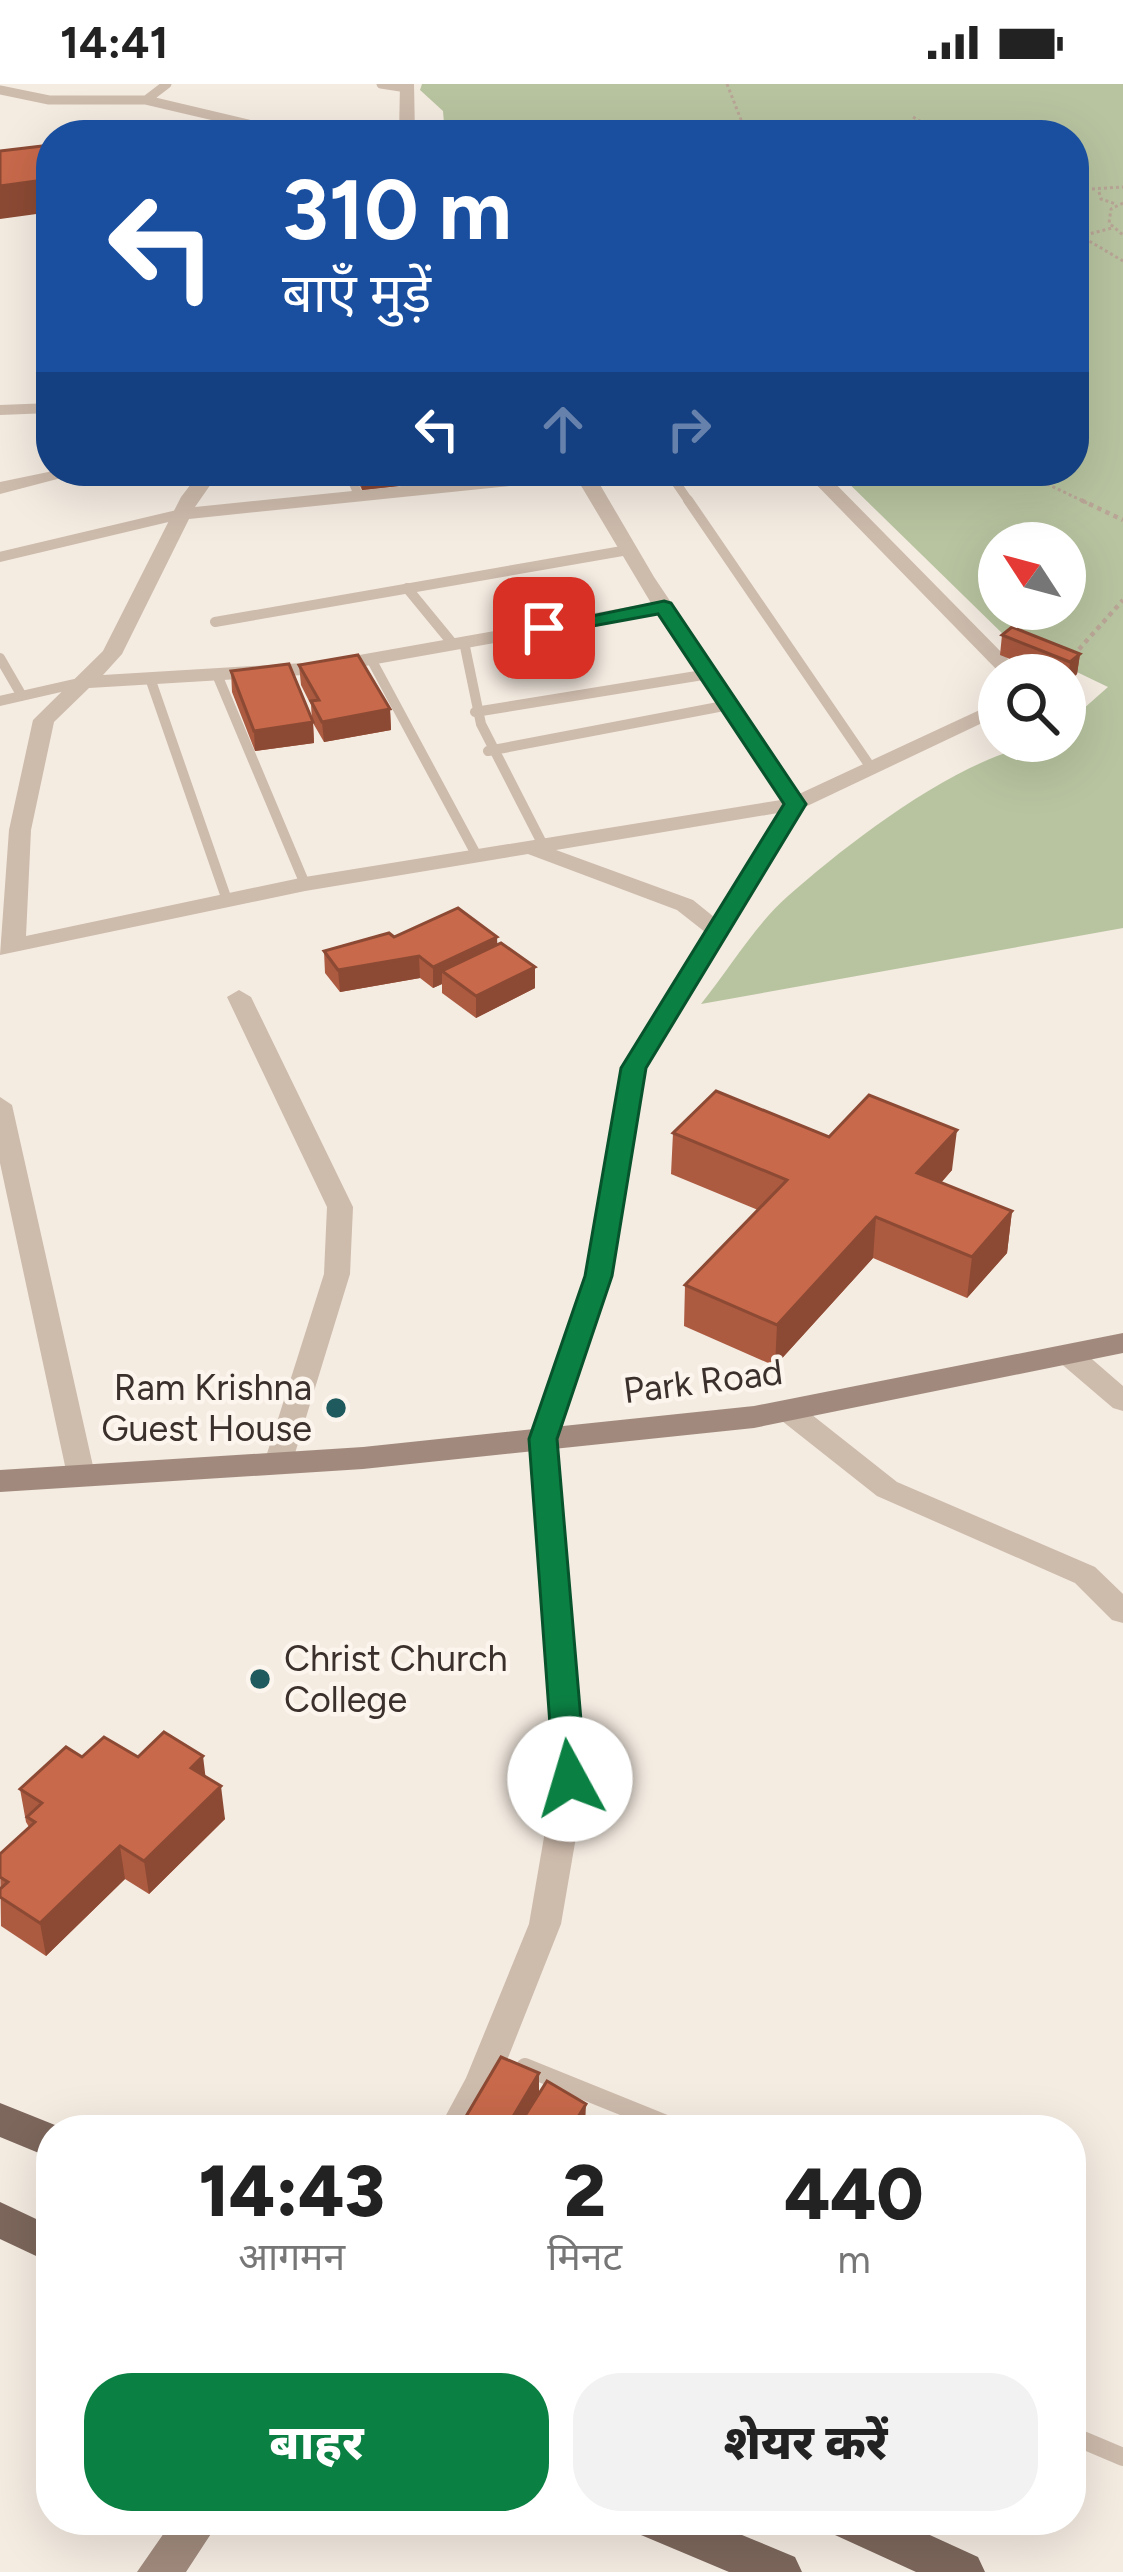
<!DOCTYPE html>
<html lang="hi">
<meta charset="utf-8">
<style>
:root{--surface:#fff;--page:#f2f2f2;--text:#222;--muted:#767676;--accent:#0b8043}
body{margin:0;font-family:Figtree,"Noto Sans Devanagari",sans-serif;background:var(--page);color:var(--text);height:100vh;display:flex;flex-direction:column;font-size:45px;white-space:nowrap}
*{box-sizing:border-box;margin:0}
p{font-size:39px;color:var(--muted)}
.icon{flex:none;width:66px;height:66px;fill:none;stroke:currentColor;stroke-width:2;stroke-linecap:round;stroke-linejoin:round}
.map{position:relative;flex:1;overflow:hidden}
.drawer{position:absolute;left:36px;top:2031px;width:1050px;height:420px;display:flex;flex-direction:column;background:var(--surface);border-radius:48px;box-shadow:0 12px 48px #0002}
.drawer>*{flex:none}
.hud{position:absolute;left:36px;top:36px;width:1053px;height:366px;border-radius:48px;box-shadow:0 12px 48px #0002;background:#1a4fa0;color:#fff;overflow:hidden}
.needle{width:78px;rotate:306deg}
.fabs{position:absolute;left:978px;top:438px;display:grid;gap:24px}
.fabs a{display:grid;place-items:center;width:108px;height:108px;border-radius:50%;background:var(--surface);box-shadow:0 12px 48px #0002;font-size:60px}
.pin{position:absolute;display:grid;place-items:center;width:102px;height:102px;color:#fff;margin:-51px;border-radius:24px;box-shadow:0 6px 18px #0006}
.me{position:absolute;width:132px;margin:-66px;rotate:354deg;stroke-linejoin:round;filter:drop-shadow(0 0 9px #0008)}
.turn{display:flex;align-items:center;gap:42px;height:252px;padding:0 48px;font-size:54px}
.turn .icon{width:156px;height:156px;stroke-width:2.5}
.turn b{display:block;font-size:84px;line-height:102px}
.lanes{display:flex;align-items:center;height:114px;padding:0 48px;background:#0003;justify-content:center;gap:60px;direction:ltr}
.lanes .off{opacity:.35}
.eta{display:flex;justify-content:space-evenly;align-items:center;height:204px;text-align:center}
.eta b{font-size:72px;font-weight:800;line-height:84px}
.action{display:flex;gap:24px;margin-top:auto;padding:24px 48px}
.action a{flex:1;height:138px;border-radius:48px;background:var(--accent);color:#fff;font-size:48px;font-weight:800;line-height:138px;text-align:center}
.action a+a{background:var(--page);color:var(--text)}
.status{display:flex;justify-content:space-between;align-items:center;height:84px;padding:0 60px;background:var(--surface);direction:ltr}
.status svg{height:33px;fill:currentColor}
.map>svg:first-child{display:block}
</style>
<div class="status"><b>14:41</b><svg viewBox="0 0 49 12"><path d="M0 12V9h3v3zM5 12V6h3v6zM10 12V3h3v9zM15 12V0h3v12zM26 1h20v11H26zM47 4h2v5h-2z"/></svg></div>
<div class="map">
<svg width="1123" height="2488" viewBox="0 0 1123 2488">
<rect width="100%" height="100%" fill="#f4ebe1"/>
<!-- green -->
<path fill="#b8c4a0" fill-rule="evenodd" d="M 422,0 L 1123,0 L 1123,844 L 701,920 C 729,885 755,841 788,812 C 853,755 978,657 1065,657 L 1065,641 L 1108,603 L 1008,555 L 836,387 L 1074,387 L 1074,51 L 445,51 L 443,27 L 420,6 ZM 999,459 L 1065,459 L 1065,525 L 999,525 Z"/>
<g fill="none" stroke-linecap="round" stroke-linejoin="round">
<!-- path-far1 -->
<path stroke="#b9a596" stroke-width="3" stroke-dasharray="3 3" stroke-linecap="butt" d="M 727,0 L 747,51
M 913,33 L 943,51
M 1074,106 L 1123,103
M 1099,108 L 1101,115 L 1116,120
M 1123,119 L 1111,125 L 1109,139 L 1123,151
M 1074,148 L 1123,177
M 1085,151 L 1112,144
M 1020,387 L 1087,419"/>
<!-- path -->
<path stroke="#b9a596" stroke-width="4.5" stroke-dasharray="4.5 4.5" stroke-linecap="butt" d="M 1081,416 L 1123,436
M 1073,572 L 1123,516"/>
<!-- lane-far2 -->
<path stroke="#cdbbac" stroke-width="9" d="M 167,0 L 146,16 L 274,46
M 381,0 L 407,4
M 0,6 L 49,16 L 146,16
M 348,387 L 359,412
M 668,387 L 690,419"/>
<!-- lane-far1 -->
<path stroke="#cdbbac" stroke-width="10" d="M 688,416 L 872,685
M 0,473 L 181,430
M 407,504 L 453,560
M 215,538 L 628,466
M 464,558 L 481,640 L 543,761
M 0,574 L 22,612
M 371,575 L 477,772
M 218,593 L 305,800
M 151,597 L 227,816
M 0,617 L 83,598
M 475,628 L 709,590
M 488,667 L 729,621"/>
<!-- lane -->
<path stroke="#cdbbac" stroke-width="18" d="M 525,1983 L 681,2046
M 1078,2354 L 1123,2373"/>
<!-- street -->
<path fill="#cdbbac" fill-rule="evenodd" d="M 400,0 L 414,0 L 415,51 L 399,51 Z
M 51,319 L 51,329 L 0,331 L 0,321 Z
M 53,387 L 88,387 L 0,410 L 0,398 Z
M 201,387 L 220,387 L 195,423 L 549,387 L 592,387 L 654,493 L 799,710 L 999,617 L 999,631 L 803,724 L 646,984 L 611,1193 L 557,1355 L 586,1695 L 561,1840 L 498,1999 L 473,2046 L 438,2046 L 466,1994 L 529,1840 L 554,1695 L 529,1355 L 585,1193 L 622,984 L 705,848 L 677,826 L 528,770 L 305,807 L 0,871 L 9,746 L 33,636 L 103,567 L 181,413 ZM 577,395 L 651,519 L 320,578 L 103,591 L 122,570 L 189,435 ZM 659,530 L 781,716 L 305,793 L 26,852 L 31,746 L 54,638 L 89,604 L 320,590 ZM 778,729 L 714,833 L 693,816 L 556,766 Z
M 803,387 L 823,387 L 1010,577 L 1031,591 L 1006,591 L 996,585 Z
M 239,906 L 251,913 L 353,1123 L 350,1190 L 292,1379 L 278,1389 L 264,1379 L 324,1190 L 327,1123 L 227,913 Z
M 0,1013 L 12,1021 L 95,1391 L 91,1398 L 71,1398 L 67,1391 L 0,1079 Z
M 1068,1261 L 1078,1263 L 1123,1302 L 1123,1327 L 1113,1324 L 1058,1277 L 1054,1270 L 1058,1263 Z
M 787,1316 L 797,1319 L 897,1398 L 1095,1483 L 1123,1510 L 1123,1539 L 1112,1536 L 1075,1499 L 877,1412 L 777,1333 L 773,1326 Z"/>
<!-- secondary -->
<path fill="#a18a7d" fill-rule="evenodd" d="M 1123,1249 L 1123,1269 L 754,1344 L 363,1385 L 0,1408 L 0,1386 L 363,1363 L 754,1322 Z
M 173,2436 L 220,2436 L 186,2488 L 137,2488 Z"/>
<!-- primary -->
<path fill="#7d675c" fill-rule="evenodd" d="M 0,2019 L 65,2045 L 51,2046 L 51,2074 L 0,2053 Z
M 0,2118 L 51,2142 L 51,2179 L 0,2155 Z
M 635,2436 L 706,2436 L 795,2473 L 802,2488 L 729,2488 L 641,2451 Z
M 829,2436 L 897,2436 L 978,2473 L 985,2488 L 916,2488 L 835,2451 Z"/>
</g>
<!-- wall -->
<path fill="#ac5a40" d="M 353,387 L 539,387 L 362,406 Z
M 1002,551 L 1080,570 L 1077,590 L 1068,598 L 1065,597 L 1065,591 L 1049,591 L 1000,571 Z
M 299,581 L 390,625 L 391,646 L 324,658 L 313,639 L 314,659 L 255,667 L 232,608 L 231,587 L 312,636 L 311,621 L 301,601 Z
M 394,853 L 497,861 L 535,904 L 476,934 L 442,909 L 442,900 L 433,904 L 420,894 L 340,908 L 325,889 L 324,867 Z
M 673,1049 L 829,1053 L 952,1086 L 941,1099 L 1012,1127 L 1007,1169 L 967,1214 L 873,1174 L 775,1282 L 684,1242 L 685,1201 L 758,1126 L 671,1090 Z
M 82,1673 L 138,1673 L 206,1693 L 225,1735 L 149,1810 L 125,1795 L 46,1872 L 1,1842 L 0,1770 L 29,1743 L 26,1738 L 20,1705 Z"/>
<!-- shaded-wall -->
<path fill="#8c4a34" d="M 51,95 L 51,128 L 0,135 L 0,102 Z
M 361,387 L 539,387 L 362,406 Z
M 1080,570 L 1077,590 L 1068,598 L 1070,578 Z
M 390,625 L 391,646 L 324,658 L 322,638 Z
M 313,638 L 314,659 L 255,667 L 254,647 Z
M 497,853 L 498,875 L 442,887 L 442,900 L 433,904 L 433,883 Z
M 419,872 L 420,894 L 340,908 L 338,886 Z
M 535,883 L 535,904 L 476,934 L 476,912 Z
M 957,1046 L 952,1086 L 913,1130 L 917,1089 Z
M 1012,1127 L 1007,1169 L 967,1214 L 972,1173 Z
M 876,1133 L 873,1174 L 775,1282 L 777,1241 Z
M 203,1672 L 207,1705 L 191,1684 Z
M 221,1702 L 225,1735 L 149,1810 L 144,1777 Z
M 120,1762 L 125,1795 L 46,1872 L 40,1839 Z
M 539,1989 L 539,2011 L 518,2046 L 505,2046 Z
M 586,2020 L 585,2042 L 583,2046 L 570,2046 Z"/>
<!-- building -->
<path fill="#c8694b" stroke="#8c4a34" stroke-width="3" d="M 159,47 L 161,51 L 128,51 Z
M 51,61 L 51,95 L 0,102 L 0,67 Z
M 1012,543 L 1080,570 L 1070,578 L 1002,551 Z
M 358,571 L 390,625 L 322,638 L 311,617 L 319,616 L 299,581 Z
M 289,580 L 313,638 L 254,647 L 231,587 Z
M 458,824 L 497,853 L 433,883 L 419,872 L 338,886 L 324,867 L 389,849 L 394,853 Z
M 501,859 L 535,883 L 476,912 L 442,887 Z
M 716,1007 L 829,1053 L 869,1011 L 957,1046 L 917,1089 L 1012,1127 L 972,1173 L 876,1133 L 777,1241 L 685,1201 L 787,1096 L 673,1049 Z
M 164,1648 L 203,1672 L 191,1684 L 221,1702 L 144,1777 L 120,1762 L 40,1839 L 0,1813 L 0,1805 L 8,1798 L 0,1793 L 0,1770 L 35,1738 L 27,1733 L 42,1719 L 20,1705 L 66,1663 L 82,1673 L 104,1653 L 138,1673 Z
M 501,1973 L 539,1989 L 505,2046 L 458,2046 Z
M 547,1997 L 586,2020 L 570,2046 L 516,2046 Z"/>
<!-- route -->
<path fill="#0b8043" stroke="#07532c" stroke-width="3" d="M 664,517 L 671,519 L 806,720 L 646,984 L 612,1192 L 557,1355 L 586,1695 L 570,1707 L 554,1695 L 529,1355 L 585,1192 L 621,984 L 784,720 L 658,530 L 544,551 L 534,544 Z"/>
<!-- markers -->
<g fill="#1f5a5e" stroke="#fbf5ee" stroke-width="4.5">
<circle cx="336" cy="1324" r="12"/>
<circle cx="260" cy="1595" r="12"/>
</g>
<g text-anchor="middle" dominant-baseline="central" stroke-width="9" stroke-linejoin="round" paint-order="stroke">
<!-- street labels -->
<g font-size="36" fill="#3b302b" stroke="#fbf5ee">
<text transform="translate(703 1297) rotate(-7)">Park Road</text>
</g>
<!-- poi labels -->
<g font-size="36" fill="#3b302b" stroke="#fbf5ee" text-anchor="end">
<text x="312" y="1303">Ram Krishna<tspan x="312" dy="41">Guest House</tspan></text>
<text x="284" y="1574" text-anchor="start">Christ Church<tspan x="284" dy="41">College</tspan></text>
</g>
</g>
</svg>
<div class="fabs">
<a><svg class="needle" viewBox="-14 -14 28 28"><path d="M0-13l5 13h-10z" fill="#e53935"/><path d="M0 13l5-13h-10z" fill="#767676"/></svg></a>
<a><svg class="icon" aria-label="search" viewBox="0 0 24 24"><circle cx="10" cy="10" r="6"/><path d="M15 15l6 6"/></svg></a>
</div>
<div class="pin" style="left:544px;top:544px;background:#d93025"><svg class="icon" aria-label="arrive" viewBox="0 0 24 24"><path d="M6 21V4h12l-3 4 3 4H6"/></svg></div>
<svg class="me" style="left:570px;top:1695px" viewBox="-20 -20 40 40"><circle r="19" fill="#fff"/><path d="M0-13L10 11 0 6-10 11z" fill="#0b8043"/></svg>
<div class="hud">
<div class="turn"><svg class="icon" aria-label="left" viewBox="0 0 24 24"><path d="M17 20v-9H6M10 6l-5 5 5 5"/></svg><div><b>310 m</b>बाएँ मुड़ें</div></div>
<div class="lanes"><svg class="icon" aria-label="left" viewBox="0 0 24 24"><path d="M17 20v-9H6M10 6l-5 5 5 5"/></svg><svg class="icon off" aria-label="ahead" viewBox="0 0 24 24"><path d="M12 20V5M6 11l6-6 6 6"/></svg><svg class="icon off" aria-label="right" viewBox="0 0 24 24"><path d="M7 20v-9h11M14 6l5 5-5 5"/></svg></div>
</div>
<section class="drawer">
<div class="eta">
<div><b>14:43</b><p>आगमन</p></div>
<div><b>2</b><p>मिनट</p></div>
<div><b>440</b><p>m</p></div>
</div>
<div class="action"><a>बाहर</a><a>शेयर करें</a></div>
</section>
</div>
